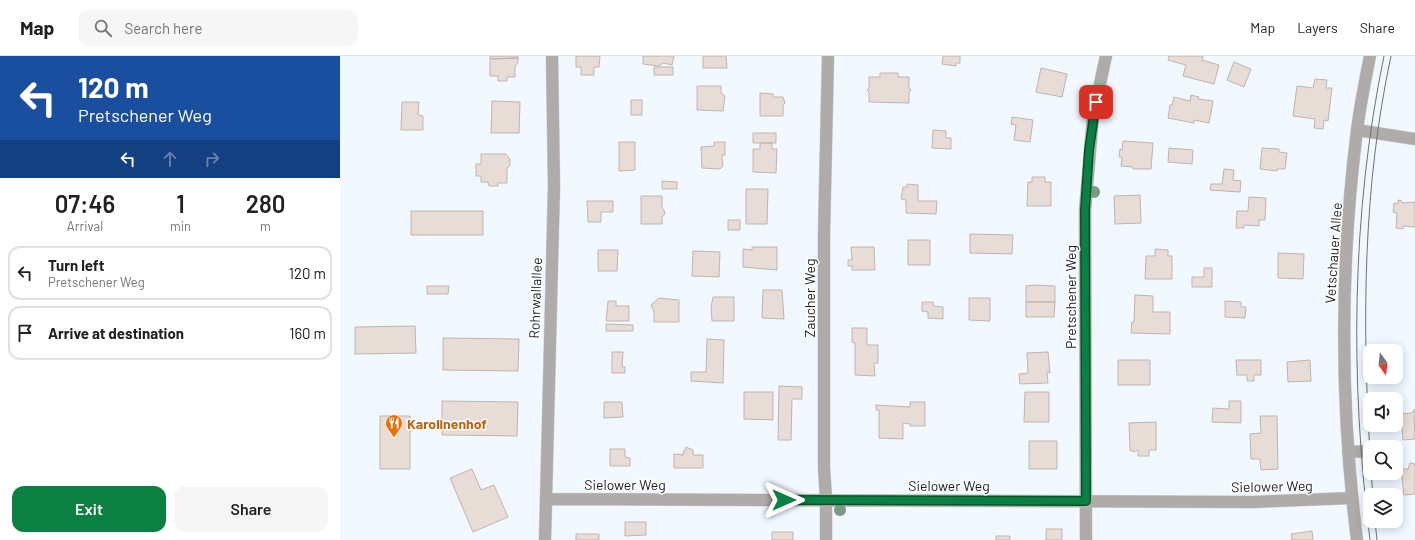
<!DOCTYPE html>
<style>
:root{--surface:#fff;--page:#f6f6f6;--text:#202124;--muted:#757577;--line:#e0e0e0;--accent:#0b8043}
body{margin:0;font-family:Barlow,sans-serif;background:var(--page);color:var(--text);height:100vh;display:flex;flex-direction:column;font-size:15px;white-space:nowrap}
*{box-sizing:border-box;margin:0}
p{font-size:13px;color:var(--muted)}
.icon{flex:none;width:22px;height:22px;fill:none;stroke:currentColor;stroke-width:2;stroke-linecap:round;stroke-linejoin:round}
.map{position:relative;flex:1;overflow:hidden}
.sheet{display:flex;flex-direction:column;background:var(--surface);width:340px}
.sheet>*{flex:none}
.hud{background:#1a4fa0;color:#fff;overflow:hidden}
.needle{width:26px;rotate:165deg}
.fabs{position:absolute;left:1023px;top:288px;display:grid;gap:8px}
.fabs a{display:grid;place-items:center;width:40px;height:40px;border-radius:8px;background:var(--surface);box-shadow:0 2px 10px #0003;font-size:20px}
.pin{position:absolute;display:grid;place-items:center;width:34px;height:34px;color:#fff;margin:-17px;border-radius:8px;box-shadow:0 2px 6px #0006}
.me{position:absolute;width:44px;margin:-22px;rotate:90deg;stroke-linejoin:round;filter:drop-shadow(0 0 3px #0008)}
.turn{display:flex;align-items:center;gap:14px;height:84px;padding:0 12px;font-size:18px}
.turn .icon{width:52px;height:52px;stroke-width:2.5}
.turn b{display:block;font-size:28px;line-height:34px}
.lanes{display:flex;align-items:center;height:38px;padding:0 12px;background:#0003;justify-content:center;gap:20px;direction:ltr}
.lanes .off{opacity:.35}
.eta{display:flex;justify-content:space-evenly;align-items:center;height:68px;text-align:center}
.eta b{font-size:24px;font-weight:600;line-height:28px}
.action{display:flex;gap:8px;margin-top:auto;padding:8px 12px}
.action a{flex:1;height:46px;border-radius:12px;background:var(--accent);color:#fff;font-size:16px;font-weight:600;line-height:46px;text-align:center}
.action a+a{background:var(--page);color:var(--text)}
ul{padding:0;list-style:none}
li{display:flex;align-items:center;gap:12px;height:54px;margin:0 8px 6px;padding:0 4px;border:2px solid var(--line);border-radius:12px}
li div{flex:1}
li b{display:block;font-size:15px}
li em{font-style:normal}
header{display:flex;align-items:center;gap:24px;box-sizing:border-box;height:56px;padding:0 20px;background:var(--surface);border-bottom:1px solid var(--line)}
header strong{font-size:19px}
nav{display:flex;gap:22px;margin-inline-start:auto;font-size:14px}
.search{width:280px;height:36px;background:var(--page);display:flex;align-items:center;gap:10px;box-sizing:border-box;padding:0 14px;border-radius:12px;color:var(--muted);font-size:15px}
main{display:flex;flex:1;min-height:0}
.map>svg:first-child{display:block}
</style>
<header>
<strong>Map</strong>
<div class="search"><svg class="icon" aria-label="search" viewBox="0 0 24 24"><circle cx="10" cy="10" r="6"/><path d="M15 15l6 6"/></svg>Search here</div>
<nav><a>Map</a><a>Layers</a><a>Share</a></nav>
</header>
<main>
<section class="sheet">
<div class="hud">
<div class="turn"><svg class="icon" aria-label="left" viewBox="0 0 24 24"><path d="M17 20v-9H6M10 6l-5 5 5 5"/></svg><div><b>120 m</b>Pretschener Weg</div></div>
<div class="lanes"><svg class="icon" aria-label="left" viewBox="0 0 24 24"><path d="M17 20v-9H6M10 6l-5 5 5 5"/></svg><svg class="icon off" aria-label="ahead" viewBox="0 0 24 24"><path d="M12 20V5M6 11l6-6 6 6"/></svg><svg class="icon off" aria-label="right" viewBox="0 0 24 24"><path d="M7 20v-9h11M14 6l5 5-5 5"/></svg></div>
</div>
<div class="eta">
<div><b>07:46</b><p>Arrival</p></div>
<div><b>1</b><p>min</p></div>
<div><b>280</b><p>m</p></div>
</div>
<ul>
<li><svg class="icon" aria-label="left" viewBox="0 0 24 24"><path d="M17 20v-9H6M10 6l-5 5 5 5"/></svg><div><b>Turn left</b><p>Pretschener Weg</p></div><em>120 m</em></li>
<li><svg class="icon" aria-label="arrive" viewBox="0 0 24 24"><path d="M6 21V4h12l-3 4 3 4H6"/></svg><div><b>Arrive at destination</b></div><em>160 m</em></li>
</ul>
<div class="action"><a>Exit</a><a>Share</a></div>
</section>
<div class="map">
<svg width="1075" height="484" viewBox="0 0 1075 484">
<rect width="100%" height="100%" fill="#f1f8ff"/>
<!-- building -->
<path fill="#e7dcd6" stroke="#bfb4af" d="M 150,0 L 178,0 L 178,2 L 150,3 Z
M 236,0 L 260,0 L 259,11 L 254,11 L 254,19 L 241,19 L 241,11 L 236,11 Z
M 303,0 L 334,0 L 332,9 L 323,7 L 319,10 L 303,8 Z
M 363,0 L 386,0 L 387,12 L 363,12 Z
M 603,0 L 620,0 L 620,7 L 616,7 L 616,10 L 602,8 Z
M 829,0 L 863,0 L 862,4 L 879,9 L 874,28 L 843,20 L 846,9 L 828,4 Z
M 178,2 L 178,7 L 175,10 L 175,21 L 167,21 L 167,25 L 158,25 L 158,20 L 150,20 L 150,3 Z
M 894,6 L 911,13 L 904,31 L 887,24 Z
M 314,11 L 333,11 L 333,19 L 314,19 Z
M 701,12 L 727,18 L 722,41 L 696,36 Z
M 540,17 L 558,17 L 558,21 L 569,21 L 569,32 L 571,34 L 569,36 L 569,47 L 529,46 L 529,36 L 527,34 L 529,32 L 529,21 L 540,21 Z
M 975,23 L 987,24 L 986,32 L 992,32 L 988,65 L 984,64 L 983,73 L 974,72 L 975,63 L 953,60 L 957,30 L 973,32 Z
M 357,30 L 381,30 L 381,37 L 385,40 L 383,55 L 357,54 Z
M 420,37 L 433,38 L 433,41 L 443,41 L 445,47 L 443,49 L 443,60 L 420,60 Z
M 851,39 L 859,41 L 858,43 L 873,45 L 869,67 L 854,64 L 854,67 L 828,62 L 830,49 L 832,49 L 834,41 L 850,45 Z
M 291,44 L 302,44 L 302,59 L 291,59 Z
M 152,45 L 180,46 L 179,77 L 151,77 Z
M 62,46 L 79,46 L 78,59 L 83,60 L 83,74 L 61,74 Z
M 672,61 L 693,64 L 690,86 L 674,84 L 676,69 L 671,68 Z
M 593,74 L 606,75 L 606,82 L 611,82 L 611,93 L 592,92 Z
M 413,77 L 436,77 L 436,87 L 413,87 Z
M 783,85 L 813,87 L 811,113 L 793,113 L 793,111 L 781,110 L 782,101 L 779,101 L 780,93 L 782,94 Z
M 279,86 L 295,86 L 295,114 L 279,115 Z
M 374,86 L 385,86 L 385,99 L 382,99 L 383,110 L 380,113 L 362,112 L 361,91 L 374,90 Z
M 420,87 L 432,87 L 432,93 L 437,93 L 436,117 L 413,116 L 413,93 L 420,93 Z
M 829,92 L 853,94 L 852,108 L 828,106 Z
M 922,92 L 939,93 L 939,96 L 947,97 L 945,113 L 937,113 L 937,115 L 920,113 Z
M 141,98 L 166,98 L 170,103 L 170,110 L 167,112 L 167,127 L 158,127 L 158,130 L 149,130 L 148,126 L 141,126 L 141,120 L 136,120 L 136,108 L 141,108 Z
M 884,113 L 894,114 L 893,124 L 901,125 L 900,136 L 870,134 L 871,128 L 882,128 Z
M 692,121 L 705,121 L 705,126 L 711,126 L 711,150 L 687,150 L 688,126 L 692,126 Z
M 322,125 L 337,126 L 337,133 L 322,133 Z
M 567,128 L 578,129 L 578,145 L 597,145 L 596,158 L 566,157 L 566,144 L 561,143 L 563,131 L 567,131 Z
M 406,133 L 428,133 L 427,168 L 406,168 Z
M 800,139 L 801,167 L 775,168 L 774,140 Z
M 301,140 L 322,140 L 322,152 L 324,154 L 325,158 L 322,161 L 322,168 L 301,168 Z
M 909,141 L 926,142 L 925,164 L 919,164 L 919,170 L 904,169 L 904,172 L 896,172 L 897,155 L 908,155 Z
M 1058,144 L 1062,145 L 1062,147 L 1075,146 L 1075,171 L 1063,170 L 1063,173 L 1056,172 L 1057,157 L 1053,156 L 1054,147 L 1058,148 Z
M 247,145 L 273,145 L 273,156 L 261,156 L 261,166 L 248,166 Z
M 71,155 L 143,155 L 143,179 L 71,179 Z
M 388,164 L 400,164 L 400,174 L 388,174 Z
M 630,178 L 673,179 L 672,198 L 630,197 Z
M 568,184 L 590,184 L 590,209 L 568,209 Z
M 412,191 L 437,191 L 437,214 L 403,211 L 403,193 L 412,194 Z
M 511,191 L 534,191 L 535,214 L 512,214 L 512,210 L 508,210 L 508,204 L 512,204 Z
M 815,193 L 828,194 L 828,200 L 832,200 L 832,223 L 805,223 L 806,200 L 815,200 Z
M 258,194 L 278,194 L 277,215 L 258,215 Z
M 353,195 L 380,196 L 379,221 L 352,220 Z
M 938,197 L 964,198 L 963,223 L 938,222 Z
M 864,212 L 872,212 L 872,231 L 852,231 L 852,221 L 864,221 Z
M 696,229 L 715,230 L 715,246 L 686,246 L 686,230 Z
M 87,230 L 109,230 L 108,238 L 87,238 Z
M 423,234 L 442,234 L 444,263 L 422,262 Z
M 795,239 L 813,240 L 813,256 L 830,256 L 830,278 L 791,277 L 792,266 L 794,266 Z
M 373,241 L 394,241 L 394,265 L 372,265 L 371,251 Z
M 319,242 L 339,244 L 339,266 L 314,266 L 314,256 L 311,249 Z
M 629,242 L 650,242 L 650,265 L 629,264 Z
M 268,245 L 276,245 L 276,250 L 289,250 L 289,265 L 266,265 Z
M 885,245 L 901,246 L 901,251 L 906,251 L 905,262 L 885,261 Z
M 582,246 L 593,246 L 593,250 L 603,251 L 603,263 L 588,262 L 588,256 L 582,255 Z
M 686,246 L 715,246 L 714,261 L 686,261 Z
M 266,268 L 293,269 L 293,275 L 266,275 Z
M 75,270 L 76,297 L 15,298 L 15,271 Z
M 512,272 L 527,272 L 527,289 L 538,289 L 538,307 L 534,307 L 535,320 L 515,319 L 515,287 L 512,286 Z
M 103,282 L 179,283 L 178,315 L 103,314 Z
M 367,283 L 384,284 L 383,327 L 351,325 L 351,316 L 366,316 Z
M 272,296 L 283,296 L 282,311 L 285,311 L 285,317 L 272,317 Z
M 708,296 L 710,317 L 707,316 L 708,327 L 680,328 L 679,318 L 688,317 L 687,297 Z
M 778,304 L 810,304 L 810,329 L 778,329 Z
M 896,304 L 921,304 L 921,319 L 914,319 L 914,325 L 907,325 L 907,319 L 897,319 Z
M 970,304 L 971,325 L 948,326 L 947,306 Z
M 439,330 L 462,331 L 462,343 L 452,343 L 451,384 L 438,384 Z
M 404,336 L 433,336 L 433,364 L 404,363 Z
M 685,336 L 709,336 L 709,366 L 684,366 Z
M 102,345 L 178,346 L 177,380 L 102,379 Z
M 889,345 L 901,345 L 901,367 L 872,366 L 873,352 L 889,353 Z
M 264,346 L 282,346 L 283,361 L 264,362 Z
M 570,346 L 585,346 L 585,370 L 570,370 L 570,368 L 563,367 L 563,383 L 539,382 L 539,354 L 536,354 L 536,349 L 570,351 Z
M 1074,353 L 1075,383 L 1063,384 L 1061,358 L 1072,357 Z
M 40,360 L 70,360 L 70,413 L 40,413 Z
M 920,360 L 937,360 L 938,413 L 921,414 L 920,403 L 911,403 L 910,378 L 921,377 Z
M 816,366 L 816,394 L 809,394 L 809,400 L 798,400 L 798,394 L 794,396 L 790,394 L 789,367 Z
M 689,385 L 717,385 L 717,413 L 689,413 Z
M 346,391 L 353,394 L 353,399 L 363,399 L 363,412 L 334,412 L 334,398 L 343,399 L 344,394 L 346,394 Z
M 270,393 L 285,393 L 285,401 L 290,402 L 290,410 L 270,410 Z
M 1070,407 L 1075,408 L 1075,438 L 1064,439 L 1061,413 L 1068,413 Z
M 132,413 L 141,434 L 154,429 L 168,461 L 133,476 L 110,422 Z
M 285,466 L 306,466 L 306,479 L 285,480 Z
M 706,473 L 722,473 L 722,484 L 706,484 Z
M 972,475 L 973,484 L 952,484 L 951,478 Z
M 432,476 L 453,476 L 453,484 L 432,484 Z
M 236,478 L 259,478 L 259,484 L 236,484 Z
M 656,480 L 670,480 L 670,484 L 656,484 Z"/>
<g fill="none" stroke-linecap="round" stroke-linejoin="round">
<!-- minor casing -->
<g stroke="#ced5db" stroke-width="13">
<path id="minor" d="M 1017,74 L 1075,83
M 1008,396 L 1030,395
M 206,443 L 912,446 L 1012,442
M 205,484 L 214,130 L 212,0
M 486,484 L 486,443 L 484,412 L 484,179 L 488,0
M 746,484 L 745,154 L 753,60 L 766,0
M 1017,484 C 1000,348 1000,210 1017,74 C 1020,50 1025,25 1030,0"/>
</g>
<!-- minor -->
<use href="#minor" stroke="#afaba8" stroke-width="12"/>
<!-- tram -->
<path stroke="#6d7276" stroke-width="1" d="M 1030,397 C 1022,264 1023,130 1051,0
M 1031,417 L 1033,439
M 1035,465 L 1037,484
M 1030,484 C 1010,324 1011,159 1044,0"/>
</g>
<!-- trees -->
<g fill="#799b82">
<circle cx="754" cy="136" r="6"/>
<circle cx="500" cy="454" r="6"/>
</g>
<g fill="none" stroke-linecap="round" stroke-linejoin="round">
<!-- route casing -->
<g stroke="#07532c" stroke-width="10">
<path id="route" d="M 444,444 L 746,445 L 745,154 L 749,94 L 756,46"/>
</g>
<!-- route -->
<use href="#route" stroke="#0b8043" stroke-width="7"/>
</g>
<!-- icons -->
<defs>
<g id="restaurant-pin" transform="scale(0.9)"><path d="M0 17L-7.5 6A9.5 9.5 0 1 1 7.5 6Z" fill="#e8710a" stroke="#fff"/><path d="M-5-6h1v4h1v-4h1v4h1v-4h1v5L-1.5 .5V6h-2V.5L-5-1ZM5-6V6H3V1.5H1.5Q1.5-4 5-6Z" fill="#fff"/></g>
</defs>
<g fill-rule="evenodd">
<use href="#restaurant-pin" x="54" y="367"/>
</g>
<g text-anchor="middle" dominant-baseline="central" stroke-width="3" stroke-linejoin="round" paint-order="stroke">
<!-- street labels -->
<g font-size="14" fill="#191c1f" stroke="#fff">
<text transform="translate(993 197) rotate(-86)">Vetschauer Allee</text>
<text transform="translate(730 241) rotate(-90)">Pretschener Weg</text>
<text transform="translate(195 242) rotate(-88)">Rohrwallallee</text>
<text transform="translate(469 242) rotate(-90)">Zaucher Weg</text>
<text x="285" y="428">Sielower Weg</text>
<text x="609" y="429">Sielower Weg</text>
<text transform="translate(932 430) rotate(-1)">Sielower Weg</text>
</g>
<!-- food labels -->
<g font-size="14" font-weight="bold" fill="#c56008" stroke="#fff" text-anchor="start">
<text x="67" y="367">Karolinenhof</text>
</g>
</g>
</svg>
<div class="fabs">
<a><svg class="needle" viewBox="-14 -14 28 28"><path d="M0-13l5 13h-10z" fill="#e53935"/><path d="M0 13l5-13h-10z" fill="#757577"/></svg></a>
<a><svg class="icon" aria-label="sound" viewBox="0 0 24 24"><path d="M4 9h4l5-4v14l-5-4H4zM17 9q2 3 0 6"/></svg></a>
<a><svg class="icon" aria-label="search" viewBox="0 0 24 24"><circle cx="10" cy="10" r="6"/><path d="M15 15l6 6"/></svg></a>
<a><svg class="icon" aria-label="layers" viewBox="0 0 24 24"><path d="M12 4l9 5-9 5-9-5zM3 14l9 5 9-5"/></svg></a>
</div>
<div class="pin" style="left:756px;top:46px;background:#d93025"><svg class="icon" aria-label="arrive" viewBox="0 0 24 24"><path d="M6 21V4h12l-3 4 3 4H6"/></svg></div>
<svg class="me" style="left:444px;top:444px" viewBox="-20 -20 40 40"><path d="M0-17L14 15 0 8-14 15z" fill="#0b8043" stroke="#fff" stroke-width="4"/></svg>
</div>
</main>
